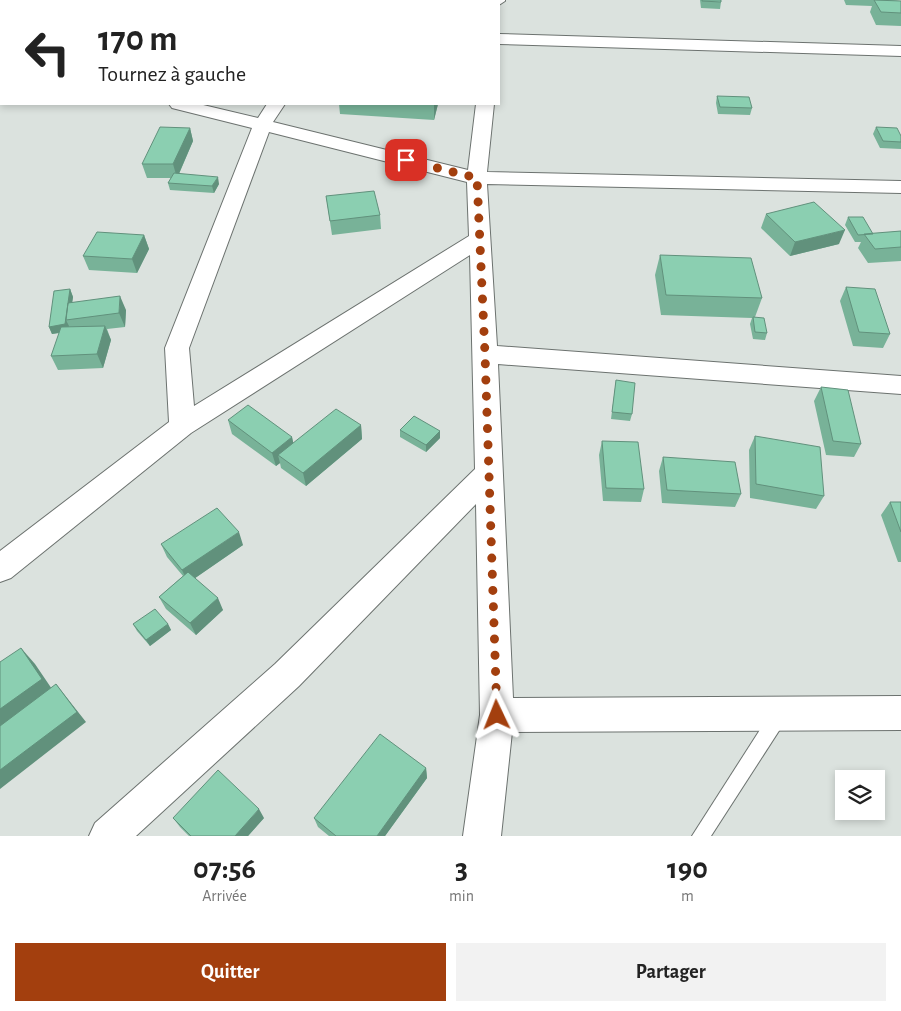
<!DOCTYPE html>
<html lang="fr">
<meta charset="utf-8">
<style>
:root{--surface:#fff;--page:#f2f2f2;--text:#222;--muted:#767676;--accent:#a33f0e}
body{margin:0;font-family:"Alegreya Sans",sans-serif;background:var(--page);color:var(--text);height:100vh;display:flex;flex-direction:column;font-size:19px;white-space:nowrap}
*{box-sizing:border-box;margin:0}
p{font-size:16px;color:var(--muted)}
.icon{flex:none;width:28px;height:28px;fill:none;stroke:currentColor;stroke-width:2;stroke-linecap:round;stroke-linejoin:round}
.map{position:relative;height:836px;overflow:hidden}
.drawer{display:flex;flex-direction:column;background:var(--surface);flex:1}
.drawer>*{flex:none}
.guide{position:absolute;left:0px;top:0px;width:500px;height:105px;box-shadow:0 2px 8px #0003;background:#fff;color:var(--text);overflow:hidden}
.fabs{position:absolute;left:835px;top:770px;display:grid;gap:10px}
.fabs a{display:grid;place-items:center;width:50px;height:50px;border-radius:0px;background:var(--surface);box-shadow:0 2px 8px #0003;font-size:25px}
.pin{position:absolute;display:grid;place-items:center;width:42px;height:42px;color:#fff;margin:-21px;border-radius:10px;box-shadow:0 2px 8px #0006}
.me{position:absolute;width:55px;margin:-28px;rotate:358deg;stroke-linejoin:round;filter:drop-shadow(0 0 4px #0008)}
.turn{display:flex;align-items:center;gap:18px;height:105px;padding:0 15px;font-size:22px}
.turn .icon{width:65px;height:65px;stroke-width:2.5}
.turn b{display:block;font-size:35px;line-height:42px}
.eta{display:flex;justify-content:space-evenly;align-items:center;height:85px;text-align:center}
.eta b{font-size:30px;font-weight:600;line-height:35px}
.button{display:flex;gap:10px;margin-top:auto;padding:10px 15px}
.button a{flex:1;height:58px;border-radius:0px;background:var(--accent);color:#fff;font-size:20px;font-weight:600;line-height:58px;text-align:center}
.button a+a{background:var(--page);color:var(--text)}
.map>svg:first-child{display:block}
</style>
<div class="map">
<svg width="901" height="836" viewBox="0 0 901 836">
<rect width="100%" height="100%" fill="#dbe2de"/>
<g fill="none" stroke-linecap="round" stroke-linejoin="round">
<!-- lane casing -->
<g stroke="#6c726f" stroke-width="2">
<path id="lane" d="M 778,709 L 784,711 L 786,717 L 784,723 L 711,836 L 692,836 L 772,711 Z"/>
</g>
<!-- street casing -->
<g stroke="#6c726f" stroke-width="2">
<path id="street" d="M 489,0 L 505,0 L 505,1 L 499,5 L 499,1 Z
M 0,19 L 1,19 L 1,29 L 0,29 Z
M 499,34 L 901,46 L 901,56 L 499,44 Z
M 169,104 L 199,104 L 258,118 L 267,104 L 285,104 L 273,122 L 468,170 L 476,104 L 494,104 L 487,172 L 901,181 L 901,193 L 487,184 L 497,346 L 901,376 L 901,394 L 498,364 L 513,698 L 901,696 L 901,730 L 512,732 L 501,836 L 463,836 L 480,715 L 476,504 L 299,686 L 136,836 L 89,836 L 95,823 L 275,664 L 475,469 L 470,255 L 191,433 L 11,578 L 0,582 L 0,551 L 169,422 L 165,348 L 252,128 L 172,108 ZM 269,132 L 467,182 L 469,236 L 194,406 L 189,348 Z"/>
</g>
<!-- lane -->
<use href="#lane" fill="#fff" fill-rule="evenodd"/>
<!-- street -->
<use href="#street" fill="#fff" fill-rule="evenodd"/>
</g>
<!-- wall -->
<path fill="#78b298" d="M 700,0 L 721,0 L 721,2 L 720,9 L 701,8 Z
M 844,0 L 891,0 L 901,1 L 901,26 L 876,25 L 870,12 L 872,6 L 846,5 Z
M 717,96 L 752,108 L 750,115 L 718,114 L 716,103 Z
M 339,104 L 438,104 L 434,120 L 340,114 Z
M 876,127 L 901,136 L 901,149 L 880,148 L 873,134 Z
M 190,128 L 193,141 L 179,174 L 219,184 L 214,193 L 170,190 L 168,183 L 171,178 L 147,178 L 142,164 Z
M 326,196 L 380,215 L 381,229 L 332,235 Z
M 766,214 L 839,244 L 790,256 L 761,228 Z
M 848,217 L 873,234 L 901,231 L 901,261 L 868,263 L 858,248 L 861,242 L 855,242 L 845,225 Z
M 144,235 L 149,249 L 137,273 L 89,270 L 83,256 Z
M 660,255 L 762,298 L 755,317 L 767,333 L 765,340 L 753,339 L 750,324 L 752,318 L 661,315 L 655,275 Z
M 846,287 L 890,334 L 883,348 L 853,346 L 840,301 Z
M 70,289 L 73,297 L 72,302 L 126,310 L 125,327 L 107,329 L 111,340 L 103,368 L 58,370 L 51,356 L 60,333 L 52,334 L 49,327 Z
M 616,380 L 632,414 L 630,421 L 611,419 Z
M 821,387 L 861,444 L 854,457 L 826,455 L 814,401 Z
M 228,420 L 292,437 L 293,443 L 361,425 L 362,439 L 306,486 L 281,468 L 280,463 L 276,466 L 232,434 Z
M 400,430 L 440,431 L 440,438 L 426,452 L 400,437 Z
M 755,436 L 824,496 L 816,509 L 750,498 L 749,450 Z
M 602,441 L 644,489 L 641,502 L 603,501 L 599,455 Z
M 663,457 L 741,494 L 735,507 L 662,503 L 659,471 Z
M 890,502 L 901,502 L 901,562 L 898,562 L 881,515 Z
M 161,544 L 243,545 L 195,578 L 223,610 L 196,635 L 166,609 L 159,597 L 183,576 L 167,557 Z
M 133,624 L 168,624 L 171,630 L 150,646 L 137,631 Z
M 426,768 L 427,778 L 385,836 L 329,836 L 318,827 L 314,818 Z
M 173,818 L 264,818 L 248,836 L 189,836 L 180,827 Z"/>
<!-- shaded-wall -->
<path fill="#61917c" d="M 434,104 L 438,104 L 434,120 Z
M 190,128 L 193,141 L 177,178 L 173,164 Z
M 218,177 L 219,184 L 214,193 L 212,186 Z
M 845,230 L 839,244 L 790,256 L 795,242 Z
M 144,235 L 149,249 L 137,273 L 132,259 Z
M 70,289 L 73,297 L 70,319 L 66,320 L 69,326 L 68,331 L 52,334 L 49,327 Z
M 120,296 L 126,310 L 125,327 L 119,313 Z
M 105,326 L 111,340 L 103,368 L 97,354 Z
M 361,425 L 362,439 L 306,486 L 303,473 Z
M 440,431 L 440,438 L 426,452 L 426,445 Z
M 292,437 L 295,451 L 278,455 L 280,463 L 276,466 L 272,453 Z
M 239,532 L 243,545 L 188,583 L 182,570 Z
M 218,598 L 223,610 L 196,635 L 190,623 Z
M 168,624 L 171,630 L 150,646 L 146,640 Z
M 21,648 L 35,664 L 56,695 L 0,736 L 0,709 Z
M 56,684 L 86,722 L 0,789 L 0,770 Z
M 426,768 L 427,778 L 385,836 L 377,836 Z
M 259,809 L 264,818 L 248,836 L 235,836 Z"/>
<!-- building -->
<path fill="#8bcfb1" stroke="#61917c" d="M 149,0 L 210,0 L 209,1 L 149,1 Z
M 447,0 L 478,0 L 477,1 Z
M 702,0 L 721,0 L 721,2 L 702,1 Z
M 874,0 L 901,1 L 901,13 L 881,12 Z
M 717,96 L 749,97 L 752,108 L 720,107 Z
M 160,127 L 190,128 L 173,164 L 142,164 Z
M 876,127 L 897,128 L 901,136 L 901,142 L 883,141 Z
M 174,173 L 218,177 L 212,186 L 168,183 Z
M 374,191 L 380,215 L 330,221 L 326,196 Z
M 814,202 L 845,230 L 795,242 L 766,214 Z
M 848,217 L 863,217 L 873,234 L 858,235 Z
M 901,231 L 901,247 L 875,249 L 864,234 Z
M 97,232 L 144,235 L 132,259 L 83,256 Z
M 660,255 L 751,258 L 762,298 L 666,295 Z
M 846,287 L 875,289 L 890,334 L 859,332 Z
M 70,289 L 65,324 L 49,327 L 54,291 Z
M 120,296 L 119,313 L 66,320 L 68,303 Z
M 753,317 L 764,318 L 767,333 L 755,332 Z
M 105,326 L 97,354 L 51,356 L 61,327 Z
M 616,380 L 635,383 L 632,414 L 612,412 Z
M 821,387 L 848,390 L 861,444 L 833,441 Z
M 248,405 L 292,437 L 272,453 L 228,420 Z
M 336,409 L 361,425 L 303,473 L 278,455 Z
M 414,416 L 440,431 L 426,445 L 400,430 Z
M 755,436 L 820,447 L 824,496 L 756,484 Z
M 602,441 L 638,442 L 644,489 L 606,488 Z
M 663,457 L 735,462 L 741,494 L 667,490 Z
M 890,502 L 901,502 L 901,532 Z
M 217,508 L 239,532 L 182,570 L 161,544 Z
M 188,572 L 218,598 L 190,623 L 159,597 Z
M 155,609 L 168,624 L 146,640 L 133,624 Z
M 21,648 L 42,679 L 0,709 L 0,662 Z
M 56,684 L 77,712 L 0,770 L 0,726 Z
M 380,734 L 426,768 L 377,836 L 336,836 L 314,818 Z
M 218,770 L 259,809 L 235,836 L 191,836 L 173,818 Z"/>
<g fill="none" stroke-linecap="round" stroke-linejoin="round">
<!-- route -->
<path stroke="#a33f0e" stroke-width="9" stroke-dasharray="0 16.2" d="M 406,160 L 477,178 L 485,354 L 497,715"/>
</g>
</svg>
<div class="fabs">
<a><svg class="icon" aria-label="layers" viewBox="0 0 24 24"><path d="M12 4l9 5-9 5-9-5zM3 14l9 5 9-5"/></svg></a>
</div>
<div class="pin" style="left:406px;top:160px;background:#d93025"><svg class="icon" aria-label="arrive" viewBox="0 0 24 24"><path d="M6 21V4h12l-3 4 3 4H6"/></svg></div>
<svg class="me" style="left:497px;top:715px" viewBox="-20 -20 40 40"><path d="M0-17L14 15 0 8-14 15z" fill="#a33f0e" stroke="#fff" stroke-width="4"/></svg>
<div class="guide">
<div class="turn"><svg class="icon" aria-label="left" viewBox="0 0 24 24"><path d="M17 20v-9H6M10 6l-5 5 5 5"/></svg><div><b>170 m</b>Tournez à gauche</div></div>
</div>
</div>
<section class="drawer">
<div class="eta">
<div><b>07:56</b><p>Arrivée</p></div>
<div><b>3</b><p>min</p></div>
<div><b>190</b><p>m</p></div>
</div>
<div class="button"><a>Quitter</a><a>Partager</a></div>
</section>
